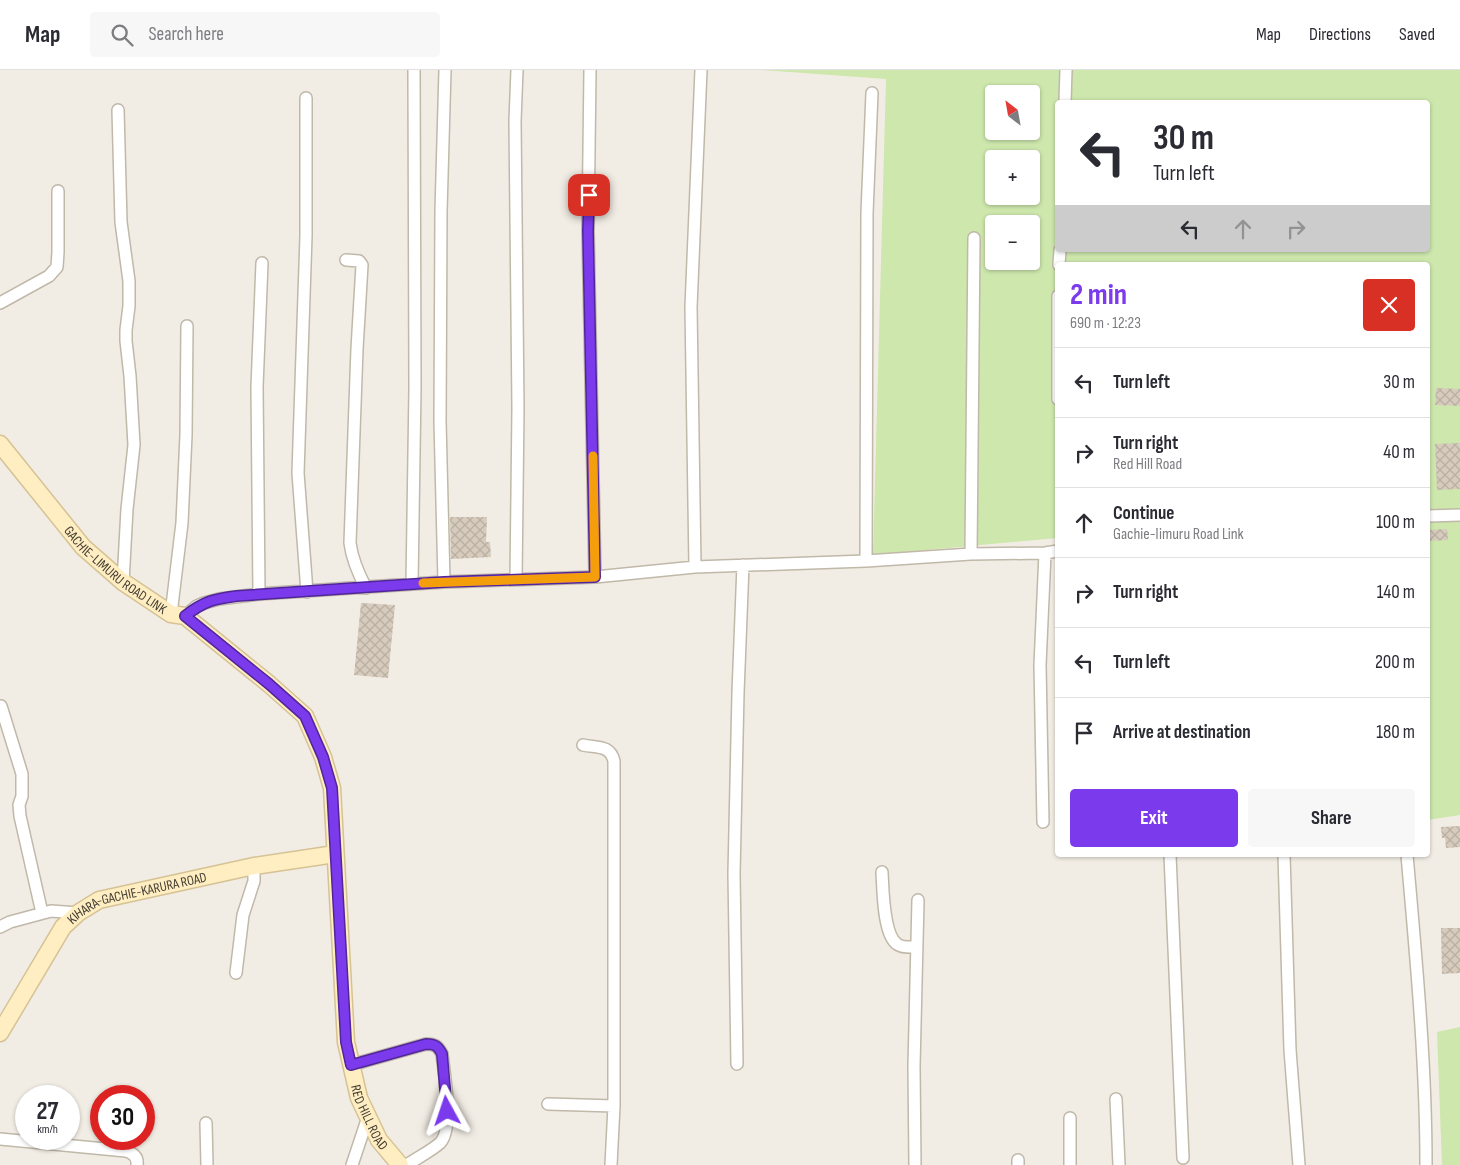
<!DOCTYPE html>
<meta charset="utf-8">
<style>
:root{--surface:#fff;--page:#f7f7f7;--text:#2b2b33;--muted:#7c7c81;--line:#e1e1e2;--accent:#7c3aed}
body{margin:0;font-family:"Sofia Sans Condensed",sans-serif;background:var(--page);color:var(--text);height:100vh;display:flex;flex-direction:column;font-size:19px;white-space:nowrap}
*{box-sizing:border-box;margin:0}
p{font-size:16px;color:var(--muted)}
.icon{flex:none;width:28px;height:28px;fill:none;stroke:currentColor;stroke-width:2;stroke-linecap:round;stroke-linejoin:round}
.map{position:relative;flex:1;overflow:hidden}
.sheet{position:absolute;left:1055px;top:192px;width:375px;height:595px;display:flex;flex-direction:column;background:var(--surface);border-radius:5px;box-shadow:0 1px 4px #0004}
.sheet>*{flex:none}
.banner{position:absolute;left:1055px;top:30px;width:375px;height:152px;border-radius:5px;box-shadow:0 1px 4px #0004;background:#fff;color:var(--text);overflow:hidden}
.needle{width:32px;rotate:329deg}
.fabs{position:absolute;left:985px;top:15px;display:grid;gap:10px}
.fabs a{display:grid;place-items:center;width:55px;height:55px;border-radius:5px;background:var(--surface);box-shadow:0 1px 4px #0004;font-size:25px}
.speed{position:absolute;left:15px;top:1015px;display:flex;gap:10px;font-size:25px;font-weight:700;text-align:center}
.speed>*{display:grid;place-content:center;width:65px;height:65px;border-radius:50%;background:var(--surface);box-shadow:0 1px 4px #0004;line-height:1}
.speed small{font-size:12px;font-weight:400}
.speed .limit{border:8px solid #d22;background:#fff;color:#111}
.pin{position:absolute;display:grid;place-items:center;width:42px;height:42px;color:#fff;margin:-21px;border-radius:10px;box-shadow:0 2px 8px #0006}
.me{position:absolute;width:55px;margin:-28px;rotate:355deg;stroke-linejoin:round;filter:drop-shadow(0 0 4px #0008)}
.turn{display:flex;align-items:center;gap:18px;height:105px;padding:0 15px;font-size:22px}
.turn .icon{width:65px;height:65px;stroke-width:2.5}
.turn b{display:block;font-size:35px;line-height:42px}
.lanes{display:flex;align-items:center;height:48px;padding:0 15px;background:#0003;justify-content:center;gap:25px;direction:ltr}
.lanes .off{opacity:.35}
.round{display:grid;place-items:center;flex:none;width:52px;height:52px;border-radius:5px;background:var(--page)}
.headline{display:flex;align-items:center;justify-content:space-between;height:85px;padding:0 15px}
h1{font-size:30px;font-weight:700;line-height:38px;color:var(--accent)}
.primary-button{display:flex;gap:10px;margin-top:auto;padding:10px 15px}
.primary-button a{flex:1;height:58px;border-radius:5px;background:var(--accent);color:#fff;font-size:20px;font-weight:700;line-height:58px;text-align:center}
.primary-button a+a{background:var(--page);color:var(--text)}
ul{padding:0;list-style:none}
li{display:flex;align-items:center;gap:15px;height:70px;padding:0 15px;border-top:1px solid var(--line)}
li div{flex:1}
li b{display:block;font-size:19px}
li em{font-style:normal}
header{display:flex;align-items:center;gap:30px;box-sizing:border-box;height:70px;padding:0 25px;background:var(--surface);border-bottom:1px solid var(--line)}
header strong{font-size:24px}
nav{display:flex;gap:28px;margin-inline-start:auto;font-size:18px}
.search{width:350px;height:45px;background:var(--page);display:flex;align-items:center;gap:12px;box-sizing:border-box;padding:0 18px;border-radius:5px;color:var(--muted);font-size:19px}
.map>svg:first-child{display:block}
</style>
<header>
<strong>Map</strong>
<div class="search"><svg class="icon" aria-label="search" viewBox="0 0 24 24"><circle cx="10" cy="10" r="6"/><path d="M15 15l6 6"/></svg>Search here</div>
<nav><a>Map</a><a>Directions</a><a>Saved</a></nav>
</header>
<div class="map">
<svg width="1460" height="1095" viewBox="0 0 1460 1095">
<defs>
<pattern id="building-cross-hatch" width="8" height="8" patternUnits="userSpaceOnUse" patternTransform="scale(1.25)"><rect width="8" height="8" fill="#d6cbbc"/><path d="M0 0l8 8M0 8l8-8" fill="none" stroke="#b9afa2"/></pattern>
</defs>
<rect width="100%" height="100%" fill="#f2ede4"/>
<!-- garden -->
<path fill="#cde7ac" fill-rule="evenodd" d="M 761,0 L 1460,0 L 1460,745 L 1428,750 L 1428,195 L 1058,195 L 1057,468 L 873,485 L 886,9 ZM 994,24 L 1031,24 L 1031,61 L 994,61 ZM 1058,32 L 1428,32 L 1428,180 L 1058,180 ZM 994,89 L 1031,89 L 1031,126 L 994,126 ZM 994,154 L 1031,154 L 1031,191 L 994,191 Z
M 1460,957 L 1460,1095 L 1442,1095 L 1437,962 Z"/>
<!-- building -->
<path fill="url(#building-cross-hatch)" d="M 1436,318 L 1460,319 L 1460,336 L 1435,335 Z
M 1460,373 L 1460,419 L 1437,420 L 1435,374 Z
M 450,447 L 487,447 L 486,472 L 490,472 L 491,487 L 451,489 Z
M 1447,459 L 1448,470 L 1428,471 L 1428,460 Z
M 361,533 L 395,535 L 388,608 L 354,605 Z
M 1460,756 L 1460,777 L 1446,778 L 1445,768 L 1442,768 L 1441,757 Z
M 1441,858 L 1460,858 L 1460,903 L 1442,904 Z"/>
<g fill="none" stroke-linecap="round" stroke-linejoin="round">
<!-- street casing -->
<g stroke="#c0b8a9" stroke-width="14">
<path id="street" d="M 590,0 L 588,161 L 595,507
M 306,28 L 306,166 L 298,403 L 307,522
M 1065,32 L 1066,0
M 118,40 L 121,152 L 129,211 L 129,236 L 126,260 L 126,271 L 130,306 L 134,375 L 127,439 L 123,512
M 346,190 L 359,191 L 362,195 L 357,279 L 350,473 C 352,489 358,503 366,518
M 1059,195 L 1060,180
M 1058,226 L 1058,329
M 0,233 L 49,206 L 57,197 L 58,182 L 58,121
M 1428,446 L 1460,445
M 971,484 L 974,168
M 866,491 L 867,143 L 872,23
M 695,497 L 691,237 L 701,0
M 516,510 L 518,338 L 515,51 L 517,0
M 444,512 L 440,351 L 441,141 L 445,0
M 412,514 L 415,318 L 414,0
M 259,524 L 257,317 L 262,193
M 171,544 L 182,453 L 186,365 L 187,256
M 185,546 L 197,536 L 204,533 L 219,529 L 259,524 L 444,512 L 595,507 L 695,497 L 866,491 L 971,484 L 1045,483 L 1058,481
M 1,636 L 22,704 L 22,726 L 19,735 L 20,746 L 42,843
M 583,675 C 598,678 610,675 614,691 L 614,1036
M 1043,752 L 1040,595 L 1045,483
M 1170,785 L 1183,1088
M 1284,785 L 1290,980 L 1299,1095
M 1407,785 C 1416,888 1426,992 1426,1095
M 882,802 C 883,819 883,864 897,874 C 902,878 910,877 916,877
M 0,857 L 10,852 L 51,841 L 78,843
M 236,903 L 243,845 L 254,811 L 254,796
M 737,994 L 734,804 L 738,623 L 743,495
M 351,995 L 426,974 C 435,974 438,976 442,984 C 444,1003 454,1059 440,1073 C 431,1081 417,1088 407,1095
M 1116,1029 L 1119,1095
M 548,1034 L 614,1036 L 611,1095
M 206,1053 L 207,1095
M 0,1069 L 126,1081 C 133,1083 138,1087 137,1095
M 1018,1090 L 1018,1095
M 352,1095 L 368,1047
M 915,1095 L 914,996 L 918,830
M 1070,1095 L 1070,1048"/>
</g>
<!-- secondary casing -->
<g stroke="#d5c295" stroke-width="19">
<g id="secondary">
<path id="s1" d="M 0,374 L 83,477 L 123,512 L 171,544 L 185,546 L 269,614 L 305,646 L 323,687 L 332,718 L 346,972 L 359,1028 L 379,1070 L 400,1095"/>
<path id="s2" d="M 0,963 L 63,857 L 78,843 L 99,830 L 254,796 L 335,784"/>
</g>
</g>
<!-- street -->
<use href="#street" stroke="#fff" stroke-width="11"/>
<!-- secondary -->
<use href="#secondary" stroke="#ffeec1" stroke-width="16"/>
</g>
<g fill="none" stroke-linecap="round" stroke-linejoin="round">
<!-- route casing -->
<g stroke="#51269a" stroke-width="12">
<path id="route" d="M 447,1041 L 442,984 C 438,976 435,974 426,974 L 351,995 L 346,972 L 332,718 L 323,687 L 305,646 L 269,614 L 185,546 C 204,531 214,529 237,526 L 444,512 L 595,507 L 588,161 L 589,125"/>
</g>
<!-- route -->
<use href="#route" stroke="#7c3aed" stroke-width="9"/>
<!-- slow -->
<path stroke="#f59e0b" stroke-width="9" d="M 423,513 L 595,507 L 593,386"/>
</g>
<g text-anchor="middle" dominant-baseline="central" stroke-width="4" stroke-linejoin="round" paint-order="stroke">
<!-- street labels -->
<g font-size="14" fill="#443d34" stroke="#fff">
<text stroke="none"><textPath href="#s1" startOffset="172">GACHIE-LIMURU ROAD LINK</textPath></text>
<text stroke="none"><textPath href="#s2" startOffset="205">KIHARA-GACHIE-KARURA ROAD</textPath></text>
<text stroke="none"><textPath href="#s1" startOffset="824">RED HILL ROAD</textPath></text>
</g>
</g>
</svg>
<div class="fabs">
<a><svg class="needle" viewBox="-14 -14 28 28"><path d="M0-13l5 13h-10z" fill="#e53935"/><path d="M0 13l5-13h-10z" fill="#7c7c81"/></svg></a>
<a>+</a>
<a>−</a>
</div>
<div class="speed"><div>27<small>km/h</small></div><div class="limit">30</div></div>
<div class="pin" style="left:589px;top:125px;background:#d93025"><svg class="icon" aria-label="arrive" viewBox="0 0 24 24"><path d="M6 21V4h12l-3 4 3 4H6"/></svg></div>
<svg class="me" style="left:447px;top:1041px" viewBox="-20 -20 40 40"><path d="M0-17L14 15 0 8-14 15z" fill="#7c3aed" stroke="#fff" stroke-width="4"/></svg>
<div class="banner">
<div class="turn"><svg class="icon" aria-label="left" viewBox="0 0 24 24"><path d="M17 20v-9H6M10 6l-5 5 5 5"/></svg><div><b>30 m</b>Turn left</div></div>
<div class="lanes"><svg class="icon" aria-label="left" viewBox="0 0 24 24"><path d="M17 20v-9H6M10 6l-5 5 5 5"/></svg><svg class="icon off" aria-label="ahead" viewBox="0 0 24 24"><path d="M12 20V5M6 11l6-6 6 6"/></svg><svg class="icon off" aria-label="right" viewBox="0 0 24 24"><path d="M7 20v-9h11M14 6l5 5-5 5"/></svg></div>
</div>
<section class="sheet">
<div class="headline"><div><h1>2 min</h1><p>690 m · 12:23</p></div><a class="round" style="background:#d93025;color:#fff"><svg class="icon" aria-label="close" viewBox="0 0 24 24"><path d="M6 6l12 12M18 6L6 18"/></svg></a></div>
<ul>
<li><svg class="icon" aria-label="left" viewBox="0 0 24 24"><path d="M17 20v-9H6M10 6l-5 5 5 5"/></svg><div><b>Turn left</b></div><em>30 m</em></li>
<li><svg class="icon" aria-label="right" viewBox="0 0 24 24"><path d="M7 20v-9h11M14 6l5 5-5 5"/></svg><div><b>Turn right</b><p>Red Hill Road</p></div><em>40 m</em></li>
<li><svg class="icon" aria-label="ahead" viewBox="0 0 24 24"><path d="M12 20V5M6 11l6-6 6 6"/></svg><div><b>Continue</b><p>Gachie-limuru Road Link</p></div><em>100 m</em></li>
<li><svg class="icon" aria-label="right" viewBox="0 0 24 24"><path d="M7 20v-9h11M14 6l5 5-5 5"/></svg><div><b>Turn right</b></div><em>140 m</em></li>
<li><svg class="icon" aria-label="left" viewBox="0 0 24 24"><path d="M17 20v-9H6M10 6l-5 5 5 5"/></svg><div><b>Turn left</b></div><em>200 m</em></li>
<li><svg class="icon" aria-label="arrive" viewBox="0 0 24 24"><path d="M6 21V4h12l-3 4 3 4H6"/></svg><div><b>Arrive at destination</b></div><em>180 m</em></li>
</ul>
<div class="primary-button"><a>Exit</a><a>Share</a></div>
</section>
</div>
